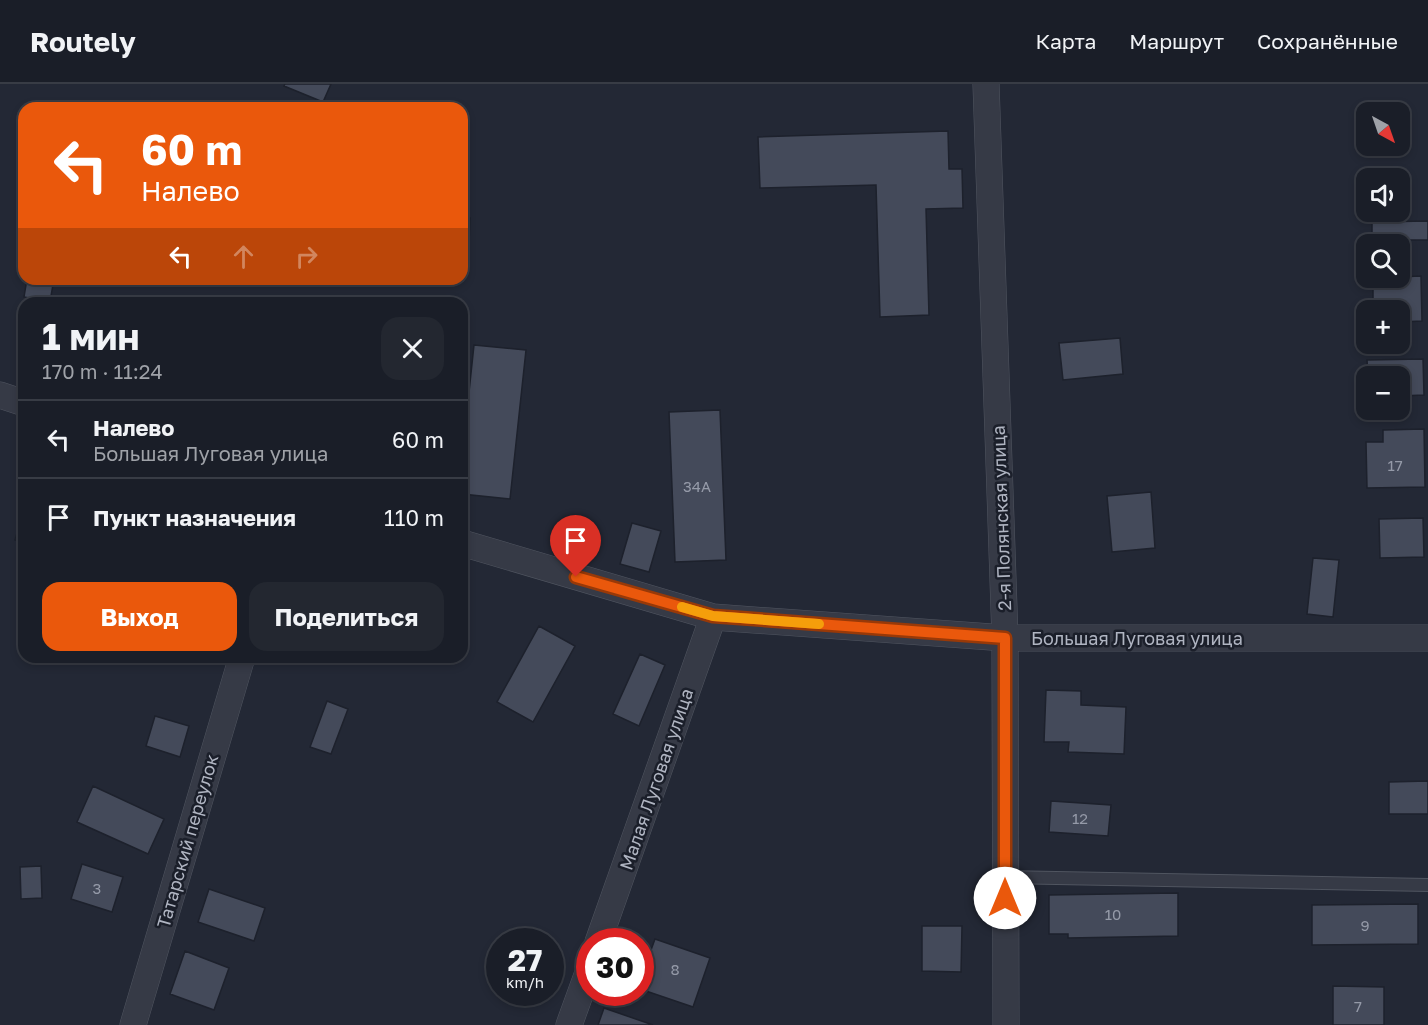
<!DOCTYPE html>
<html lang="ru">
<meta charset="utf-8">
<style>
:root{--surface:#1a1e28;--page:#232730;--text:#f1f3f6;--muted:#9fa2a8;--line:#383c45;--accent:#ea580c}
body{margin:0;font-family:"Golos Text",sans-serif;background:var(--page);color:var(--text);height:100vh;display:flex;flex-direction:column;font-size:22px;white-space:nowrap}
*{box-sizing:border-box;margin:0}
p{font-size:20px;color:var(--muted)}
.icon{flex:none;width:33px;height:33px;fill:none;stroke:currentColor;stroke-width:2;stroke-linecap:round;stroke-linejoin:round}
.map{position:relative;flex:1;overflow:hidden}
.side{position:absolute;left:18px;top:213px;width:450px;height:366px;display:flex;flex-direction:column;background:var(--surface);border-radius:18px;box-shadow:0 3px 9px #0003,0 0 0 2px var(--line)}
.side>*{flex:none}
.hud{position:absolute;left:18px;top:18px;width:450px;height:183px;border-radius:18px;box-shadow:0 3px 9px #0003,0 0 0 2px var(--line);background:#ea580c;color:#fff;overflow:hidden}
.needle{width:39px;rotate:140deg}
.controls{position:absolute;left:1356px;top:18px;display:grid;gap:12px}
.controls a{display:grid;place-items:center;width:54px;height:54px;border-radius:12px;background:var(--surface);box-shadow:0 3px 9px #0003,0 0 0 2px var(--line);font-size:30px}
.speed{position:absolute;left:486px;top:844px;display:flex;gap:12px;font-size:30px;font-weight:700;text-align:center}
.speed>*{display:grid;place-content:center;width:78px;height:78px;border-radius:50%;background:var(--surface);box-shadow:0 3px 9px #0003,0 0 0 2px var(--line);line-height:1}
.speed small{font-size:15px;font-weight:400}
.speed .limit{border:9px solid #d22;background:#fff;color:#111}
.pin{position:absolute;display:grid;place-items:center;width:51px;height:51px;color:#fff;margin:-62px -26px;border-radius:50% 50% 50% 0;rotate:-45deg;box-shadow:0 0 6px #0007}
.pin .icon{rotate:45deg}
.me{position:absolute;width:66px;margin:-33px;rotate:0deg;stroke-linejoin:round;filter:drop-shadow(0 0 4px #0008)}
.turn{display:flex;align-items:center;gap:21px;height:126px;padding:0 24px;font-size:27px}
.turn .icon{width:78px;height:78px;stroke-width:2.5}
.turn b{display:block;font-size:42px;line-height:51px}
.lanes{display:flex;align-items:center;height:57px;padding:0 24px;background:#0003;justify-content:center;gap:30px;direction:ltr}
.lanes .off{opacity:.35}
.round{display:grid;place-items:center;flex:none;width:63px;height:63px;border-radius:18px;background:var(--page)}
.head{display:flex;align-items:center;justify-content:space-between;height:102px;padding:0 24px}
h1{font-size:36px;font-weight:700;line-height:45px}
.primary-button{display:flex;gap:12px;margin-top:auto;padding:12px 24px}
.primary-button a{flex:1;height:69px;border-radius:18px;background:var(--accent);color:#fff;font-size:24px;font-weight:700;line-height:69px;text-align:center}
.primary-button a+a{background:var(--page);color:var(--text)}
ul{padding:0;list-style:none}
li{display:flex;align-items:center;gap:18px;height:78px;padding:0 24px;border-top:2px solid var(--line)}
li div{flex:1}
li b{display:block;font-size:22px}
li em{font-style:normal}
header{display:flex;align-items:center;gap:36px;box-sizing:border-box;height:84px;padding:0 30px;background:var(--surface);border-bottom:2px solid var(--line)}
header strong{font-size:28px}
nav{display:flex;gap:33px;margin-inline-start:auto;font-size:21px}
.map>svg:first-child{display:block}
</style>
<header>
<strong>Routely</strong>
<nav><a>Карта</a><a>Маршрут</a><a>Сохранённые</a></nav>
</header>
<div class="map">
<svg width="1428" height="941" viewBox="0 0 1428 941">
<rect width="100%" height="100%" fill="#232835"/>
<!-- building -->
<path fill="#444a5a" stroke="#1d212c" stroke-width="1.5" d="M 285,0 L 331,0 L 323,18 L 284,2 Z
M 948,47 L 949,85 L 962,85 L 963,124 L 926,125 L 929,231 L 880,233 L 876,101 L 760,104 L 758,53 Z
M 462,133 L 470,134 L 469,158 L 462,158 Z
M 1428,137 L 1428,156 L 1372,156 L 1372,138 Z
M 1421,192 L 1422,237 L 1400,238 L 1400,226 L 1373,226 L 1373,194 Z
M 27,195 L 54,195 L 50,218 L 24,213 Z
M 1120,254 L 1123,290 L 1063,296 L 1059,259 Z
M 474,261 L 526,266 L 510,415 L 462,410 L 462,374 Z
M 1423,275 L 1424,311 L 1400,312 L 1400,292 L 1368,292 L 1367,276 Z
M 720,326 L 726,476 L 675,478 L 669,328 Z
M 1424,345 L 1425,403 L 1367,404 L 1366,358 L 1383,358 L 1383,346 Z
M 1151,408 L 1155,464 L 1112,468 L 1107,412 Z
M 24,425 L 24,459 L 15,456 Z
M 1423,434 L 1424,473 L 1380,474 L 1379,435 Z
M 632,439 L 661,447 L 649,488 L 620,480 Z
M 1313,474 L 1339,476 L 1333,533 L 1307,530 Z
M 539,542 L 575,562 L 533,638 L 497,618 Z
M 640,570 L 665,581 L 639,642 L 613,630 Z
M 1046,606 L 1081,607 L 1081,621 L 1126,623 L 1124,670 L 1068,668 L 1069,658 L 1044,658 Z
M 327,617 L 348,625 L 331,670 L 310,663 Z
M 155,632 L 189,642 L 180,673 L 146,662 Z
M 1428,697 L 1428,730 L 1389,730 L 1389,698 Z
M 93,702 L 164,735 L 148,770 L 77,738 Z
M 1051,717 L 1111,721 L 1108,752 L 1049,748 Z
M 82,780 L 123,793 L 112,828 L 71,815 Z
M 41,782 L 42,814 L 21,815 L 20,783 Z
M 209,805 L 265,824 L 254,857 L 198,838 Z
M 1178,809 L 1178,852 L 1068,854 L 1068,850 L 1049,850 L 1049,811 Z
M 1418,820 L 1418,860 L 1312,861 L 1312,821 Z
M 922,842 L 962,842 L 961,888 L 922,887 Z
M 655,855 L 710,874 L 693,923 L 640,905 L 640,896 Z
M 185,867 L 229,884 L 214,926 L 170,910 Z
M 1333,902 L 1384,903 L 1384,941 L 1333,941 Z
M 604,924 L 653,941 L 598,941 Z"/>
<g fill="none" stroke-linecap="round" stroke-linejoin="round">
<!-- service casing -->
<g stroke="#505560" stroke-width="14">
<path id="service" d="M 1005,793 L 1428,801"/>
</g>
<!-- minor casing -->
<g stroke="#505560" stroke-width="27">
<path id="minor" d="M 986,0 L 1005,554 L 1006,941
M 0,311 L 24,319
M 462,459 L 713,533 L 1005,554 L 1428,554
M 598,858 L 713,533
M 133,941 L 242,573
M 569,941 L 590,883"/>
</g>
<!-- service -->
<use href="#service" stroke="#363a46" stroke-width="12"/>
<!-- minor -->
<use href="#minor" stroke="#363a46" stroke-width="26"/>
</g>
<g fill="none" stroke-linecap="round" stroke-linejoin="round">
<!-- route casing -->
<g stroke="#983908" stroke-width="15">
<path id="route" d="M 576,493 L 713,532 L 1005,554 L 1005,814"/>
</g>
<!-- route -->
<use href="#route" stroke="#ea580c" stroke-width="10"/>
<!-- slow -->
<path stroke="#f59e0b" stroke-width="10" d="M 682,523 L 713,532 L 819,540"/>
</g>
<g text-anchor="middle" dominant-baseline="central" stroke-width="5" stroke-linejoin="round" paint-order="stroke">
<!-- number labels -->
<g font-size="15" fill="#959aa8">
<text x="1395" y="381">17</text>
<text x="697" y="402">34А</text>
<text x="1080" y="734">12</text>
<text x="97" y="804">3</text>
<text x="1113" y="830">10</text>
<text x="1365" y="841">9</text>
<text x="675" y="885">8</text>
<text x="1358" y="922">7</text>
</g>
<!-- street labels -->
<g font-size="18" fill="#b0b5c2" stroke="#1b1f2a">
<text transform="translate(1001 434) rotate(-92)">2-я Полянская улица</text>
<text x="1137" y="554">Большая Луговая улица</text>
<text transform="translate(656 695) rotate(-71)">Малая Луговая улица</text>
<text transform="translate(187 757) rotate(-74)">Татарский переулок</text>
</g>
</g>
</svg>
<div class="controls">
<a><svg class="needle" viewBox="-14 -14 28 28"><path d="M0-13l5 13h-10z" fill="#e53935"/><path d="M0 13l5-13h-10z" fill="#9fa2a8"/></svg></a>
<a><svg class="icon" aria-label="sound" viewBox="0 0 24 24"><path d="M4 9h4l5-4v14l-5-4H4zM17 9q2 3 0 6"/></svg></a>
<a><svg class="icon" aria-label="search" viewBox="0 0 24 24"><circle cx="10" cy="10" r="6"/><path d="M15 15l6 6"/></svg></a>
<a>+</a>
<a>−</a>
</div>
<div class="speed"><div>27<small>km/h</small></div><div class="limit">30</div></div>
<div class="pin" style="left:576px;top:493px;background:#d93025"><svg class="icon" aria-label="arrive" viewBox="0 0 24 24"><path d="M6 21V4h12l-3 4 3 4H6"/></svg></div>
<svg class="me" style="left:1005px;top:814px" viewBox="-20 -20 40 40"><circle r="19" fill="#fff"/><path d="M0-13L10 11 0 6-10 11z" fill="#ea580c"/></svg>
<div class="hud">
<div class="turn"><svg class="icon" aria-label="left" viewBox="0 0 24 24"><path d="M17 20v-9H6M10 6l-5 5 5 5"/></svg><div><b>60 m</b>Налево</div></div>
<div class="lanes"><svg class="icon" aria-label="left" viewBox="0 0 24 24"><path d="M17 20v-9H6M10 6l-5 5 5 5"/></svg><svg class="icon off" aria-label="ahead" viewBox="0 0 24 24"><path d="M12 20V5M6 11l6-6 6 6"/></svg><svg class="icon off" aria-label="right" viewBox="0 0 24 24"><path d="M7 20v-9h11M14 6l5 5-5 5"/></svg></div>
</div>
<section class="side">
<div class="head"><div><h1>1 мин</h1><p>170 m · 11:24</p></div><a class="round"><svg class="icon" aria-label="close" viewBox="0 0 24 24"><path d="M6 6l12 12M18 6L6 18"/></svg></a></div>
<ul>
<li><svg class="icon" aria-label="left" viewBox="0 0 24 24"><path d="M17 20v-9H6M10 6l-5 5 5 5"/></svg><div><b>Налево</b><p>Большая Луговая улица</p></div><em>60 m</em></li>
<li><svg class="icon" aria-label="arrive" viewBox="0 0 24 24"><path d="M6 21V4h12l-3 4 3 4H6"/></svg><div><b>Пункт назначения</b></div><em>110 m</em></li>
</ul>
<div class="primary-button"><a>Выход</a><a>Поделиться</a></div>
</section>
</div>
